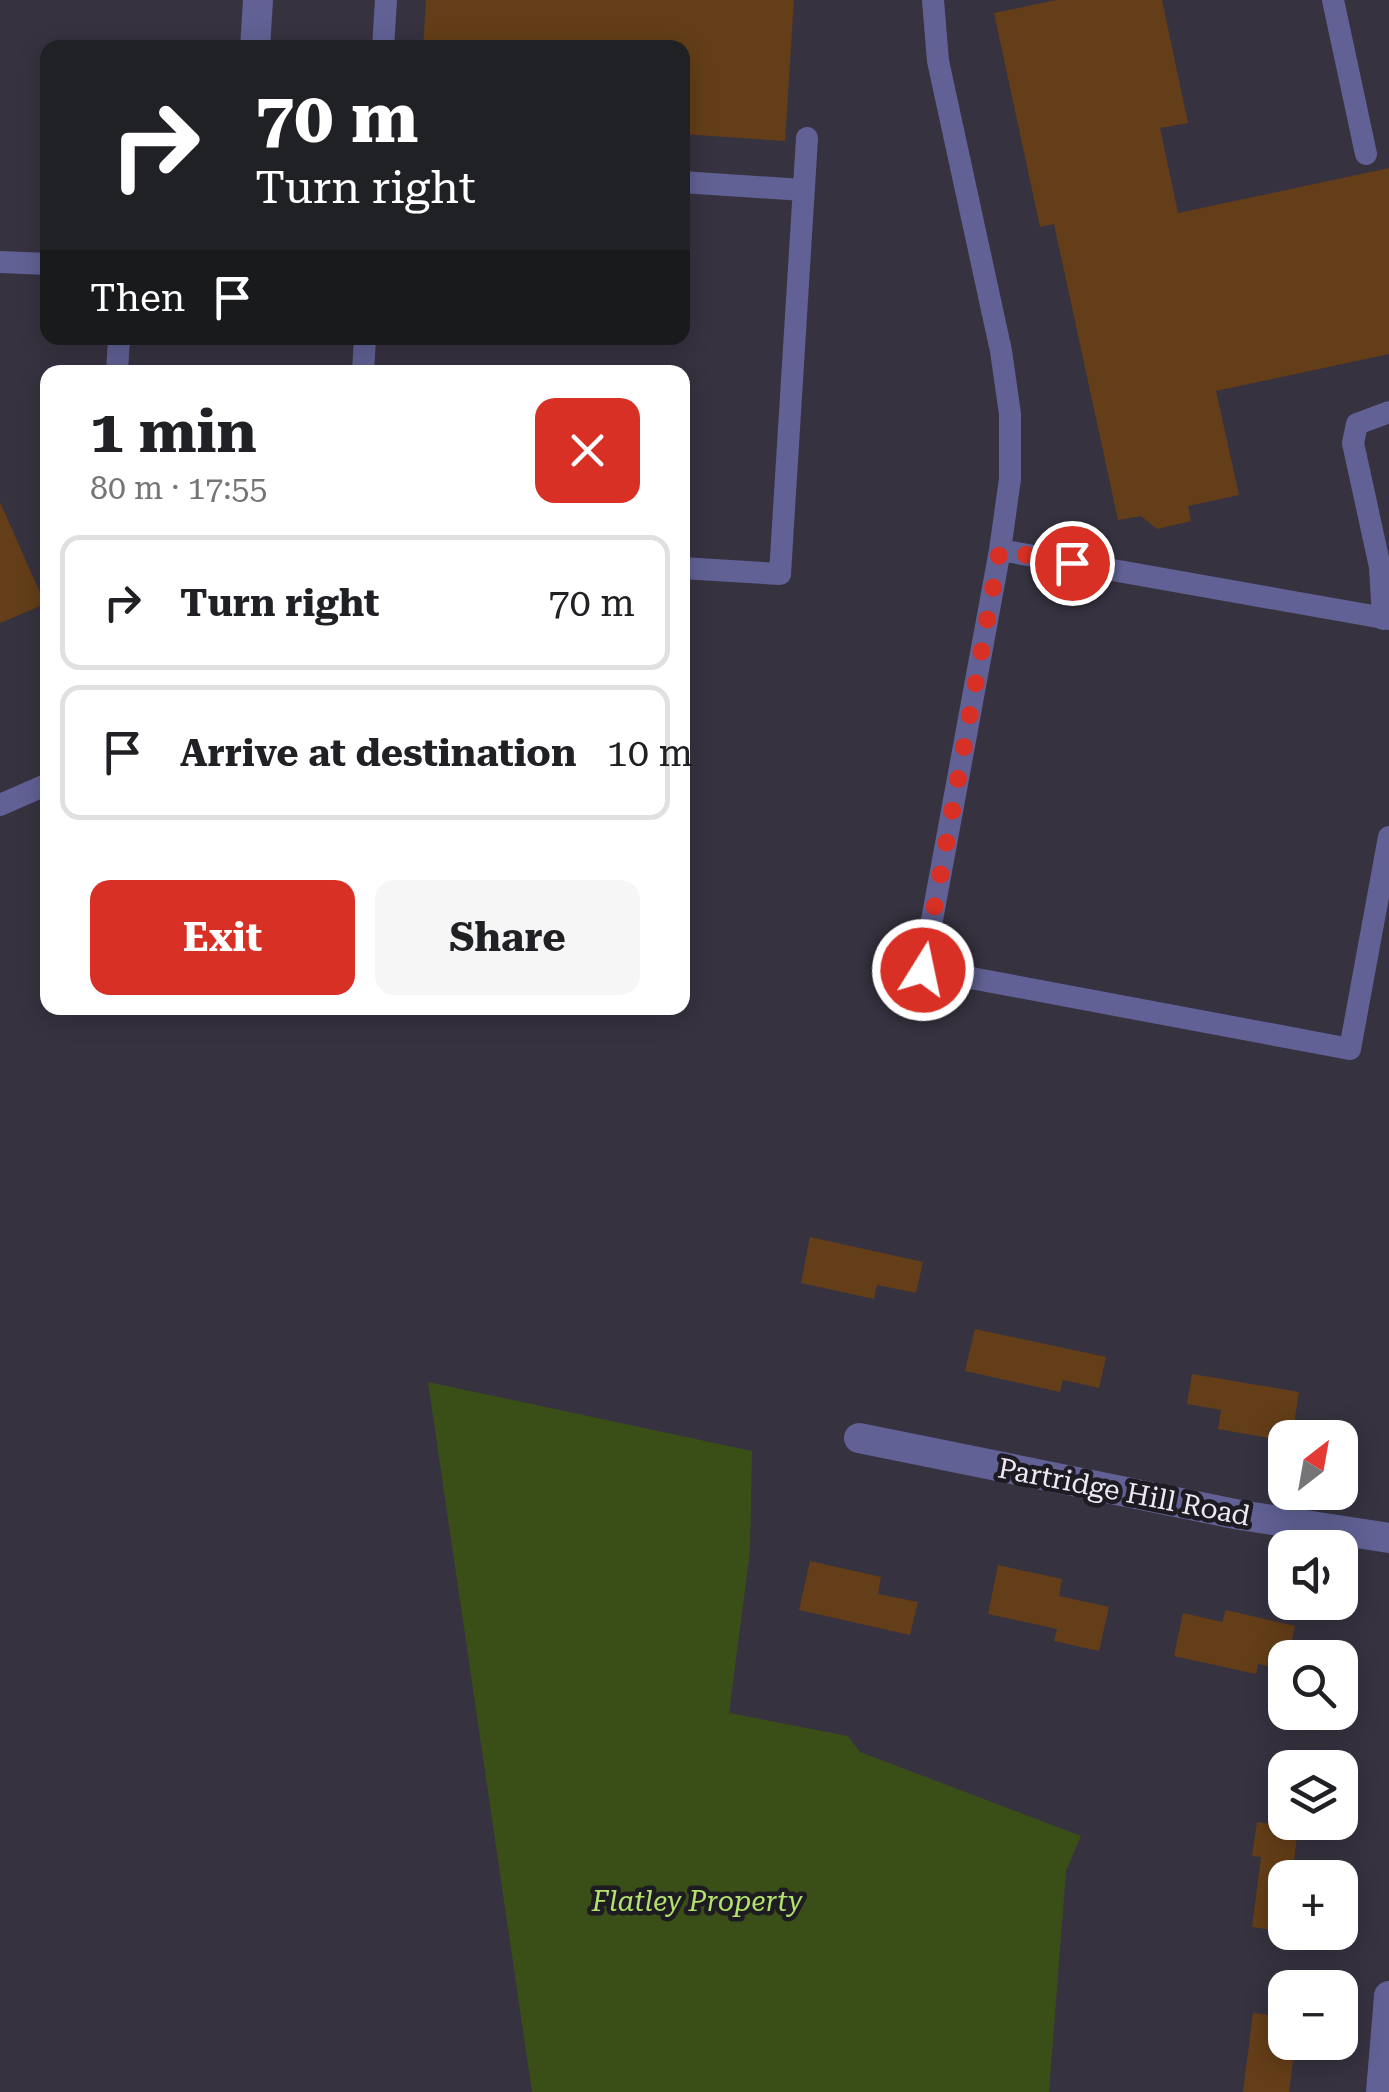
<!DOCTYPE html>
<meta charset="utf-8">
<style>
:root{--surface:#fff;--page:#f6f6f6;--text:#202124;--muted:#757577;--line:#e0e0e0;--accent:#d93025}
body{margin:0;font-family:"Roboto Serif",serif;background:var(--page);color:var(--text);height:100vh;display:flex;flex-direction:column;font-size:38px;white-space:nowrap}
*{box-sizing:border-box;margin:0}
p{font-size:32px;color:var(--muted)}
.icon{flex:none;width:55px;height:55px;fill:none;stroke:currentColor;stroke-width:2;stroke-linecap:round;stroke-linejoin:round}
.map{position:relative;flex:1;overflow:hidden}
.details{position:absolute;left:40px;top:365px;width:650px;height:650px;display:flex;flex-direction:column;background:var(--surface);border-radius:20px;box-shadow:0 5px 25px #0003}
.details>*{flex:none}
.top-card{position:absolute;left:40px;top:40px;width:650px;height:305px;border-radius:20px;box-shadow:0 5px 25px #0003;background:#202124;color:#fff;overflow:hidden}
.needle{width:65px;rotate:31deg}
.tools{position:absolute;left:1268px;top:1420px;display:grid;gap:20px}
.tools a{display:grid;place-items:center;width:90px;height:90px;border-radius:20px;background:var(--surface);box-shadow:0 5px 25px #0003;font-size:50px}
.pin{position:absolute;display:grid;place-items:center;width:85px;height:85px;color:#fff;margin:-42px;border:5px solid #fff;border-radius:50%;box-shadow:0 2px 10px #0007}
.me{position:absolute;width:110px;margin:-55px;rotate:10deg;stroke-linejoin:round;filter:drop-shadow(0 0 8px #0008)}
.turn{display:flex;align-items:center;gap:35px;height:210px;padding:0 50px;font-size:45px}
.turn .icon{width:130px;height:130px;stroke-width:2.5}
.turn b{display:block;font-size:70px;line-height:85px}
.then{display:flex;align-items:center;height:95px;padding:0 50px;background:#0003;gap:20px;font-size:38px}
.round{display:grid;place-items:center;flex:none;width:105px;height:105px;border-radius:20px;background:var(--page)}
.headline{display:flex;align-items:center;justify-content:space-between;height:170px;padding:0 50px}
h1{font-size:60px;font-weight:700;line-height:75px}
.primary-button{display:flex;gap:20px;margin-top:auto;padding:20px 50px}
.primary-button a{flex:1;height:115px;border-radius:20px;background:var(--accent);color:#fff;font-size:40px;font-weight:700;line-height:115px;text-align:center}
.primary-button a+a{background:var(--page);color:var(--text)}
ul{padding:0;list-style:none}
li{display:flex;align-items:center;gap:30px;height:135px;margin:0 20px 15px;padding:0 30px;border:5px solid var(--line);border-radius:20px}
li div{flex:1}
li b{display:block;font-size:38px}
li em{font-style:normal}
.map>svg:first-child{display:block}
</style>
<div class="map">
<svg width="1389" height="2092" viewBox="0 0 1389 2092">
<rect width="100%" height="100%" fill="#373240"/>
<!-- green -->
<path fill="#3a4f18" d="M 428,1382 L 752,1451 L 750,1551 L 729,1713 L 848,1736 L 860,1752 L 1081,1836 L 1066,1871 L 1049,2092 L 532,2092 Z"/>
<!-- building -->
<path fill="#643e18" d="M 426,0 L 794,0 L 785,141 L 682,134 L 682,48 L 423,48 Z
M 1056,0 L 1162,0 L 1188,123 L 1160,128 L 1178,213 L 1389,168 L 1389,354 L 1216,391 L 1239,495 L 1188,506 L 1191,521 L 1157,529 L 1141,516 L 1118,520 L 1054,224 L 1040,227 L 994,13 Z
M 0,502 L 45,604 L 0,623 Z
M 810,1237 L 923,1262 L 916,1293 L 877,1285 L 874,1299 L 801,1283 Z
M 975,1329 L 1106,1357 L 1099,1388 L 1063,1380 L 1060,1392 L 965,1371 Z
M 1192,1374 L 1299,1392 L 1293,1431 L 1271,1427 L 1269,1438 L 1218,1429 L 1221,1410 L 1187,1404 Z
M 810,1561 L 881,1577 L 878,1594 L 918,1602 L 910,1635 L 799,1610 Z
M 998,1565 L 1062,1579 L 1059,1596 L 1109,1607 L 1099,1651 L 1054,1641 L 1057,1629 L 988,1614 Z
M 1226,1610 L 1295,1626 L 1285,1670 L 1258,1664 L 1256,1674 L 1174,1656 L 1183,1613 L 1222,1622 Z
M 1257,1822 L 1298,1828 L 1294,1861 L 1327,1865 L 1325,1878 L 1285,1878 L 1285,1932 L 1252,1927 L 1261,1857 L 1252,1856 Z
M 1253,2013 L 1284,2017 L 1280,2051 L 1294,2053 L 1289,2092 L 1243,2092 Z"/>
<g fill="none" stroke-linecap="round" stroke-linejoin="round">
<!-- lane -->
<path stroke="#616195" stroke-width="22" d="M 933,0 L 938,61 L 1001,351 L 1010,414 L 1010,479 L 1000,550 L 1389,619
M 1333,0 L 1366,154
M 383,48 L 386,0
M 682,182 L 803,190
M 0,262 L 48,264
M 117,372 L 119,338
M 363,372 L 365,338
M 1000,550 L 923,969 L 1350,1049 L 1389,837
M 682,568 L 780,574 L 807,138
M 1383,619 L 1380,567 L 1353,443 L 1357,424 L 1389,412
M 0,805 L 48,784"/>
<!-- street -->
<path stroke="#616195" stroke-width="30" d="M 255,48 L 258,0
M 859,1438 L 1240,1515 L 1389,1538
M 1381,2092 L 1389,1996"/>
</g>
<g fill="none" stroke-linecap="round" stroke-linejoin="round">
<!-- route -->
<path stroke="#d93025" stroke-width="18" stroke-dasharray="0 32.4" d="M 923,970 L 1000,550 L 1072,563"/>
</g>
<g text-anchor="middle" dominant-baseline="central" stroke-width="9" stroke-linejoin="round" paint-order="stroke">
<!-- street labels -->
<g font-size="28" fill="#ece9f3" stroke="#1e1b22">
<text transform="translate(1124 1492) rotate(11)">Partridge Hill Road</text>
</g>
<!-- park labels -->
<g font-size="28" font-style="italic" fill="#b3e16d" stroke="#1e1b22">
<text x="697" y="1901">Flatley Property</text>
</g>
</g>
</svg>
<div class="tools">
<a><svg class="needle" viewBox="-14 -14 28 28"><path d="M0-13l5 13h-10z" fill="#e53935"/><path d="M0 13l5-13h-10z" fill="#757577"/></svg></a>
<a><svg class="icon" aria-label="sound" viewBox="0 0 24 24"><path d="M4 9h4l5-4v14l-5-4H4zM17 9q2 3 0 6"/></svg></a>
<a><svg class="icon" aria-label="search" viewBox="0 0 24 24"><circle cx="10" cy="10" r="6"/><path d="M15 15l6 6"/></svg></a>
<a><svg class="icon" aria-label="layers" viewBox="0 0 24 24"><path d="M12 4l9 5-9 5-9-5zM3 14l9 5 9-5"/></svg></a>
<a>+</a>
<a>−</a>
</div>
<div class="pin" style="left:1072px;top:563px;background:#d93025"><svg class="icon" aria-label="arrive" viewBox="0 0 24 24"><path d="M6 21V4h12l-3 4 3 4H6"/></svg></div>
<svg class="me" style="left:923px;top:970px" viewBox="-20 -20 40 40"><circle r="17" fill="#d93025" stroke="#fff" stroke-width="3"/><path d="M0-11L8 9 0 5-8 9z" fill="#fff"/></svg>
<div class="top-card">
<div class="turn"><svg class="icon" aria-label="right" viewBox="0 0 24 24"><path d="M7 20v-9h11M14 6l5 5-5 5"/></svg><div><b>70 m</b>Turn right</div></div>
<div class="then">Then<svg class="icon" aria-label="arrive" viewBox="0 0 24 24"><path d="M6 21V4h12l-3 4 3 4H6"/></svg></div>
</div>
<section class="details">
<div class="headline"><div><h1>1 min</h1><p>80 m · 17:55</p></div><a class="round" style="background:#d93025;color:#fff"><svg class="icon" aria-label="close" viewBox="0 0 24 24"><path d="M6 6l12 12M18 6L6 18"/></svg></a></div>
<ul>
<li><svg class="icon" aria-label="right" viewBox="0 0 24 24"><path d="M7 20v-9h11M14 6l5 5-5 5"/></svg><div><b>Turn right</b></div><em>70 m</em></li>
<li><svg class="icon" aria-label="arrive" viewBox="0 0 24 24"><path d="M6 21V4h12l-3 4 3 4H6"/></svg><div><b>Arrive at destination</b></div><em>10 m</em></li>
</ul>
<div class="primary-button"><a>Exit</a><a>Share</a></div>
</section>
</div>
